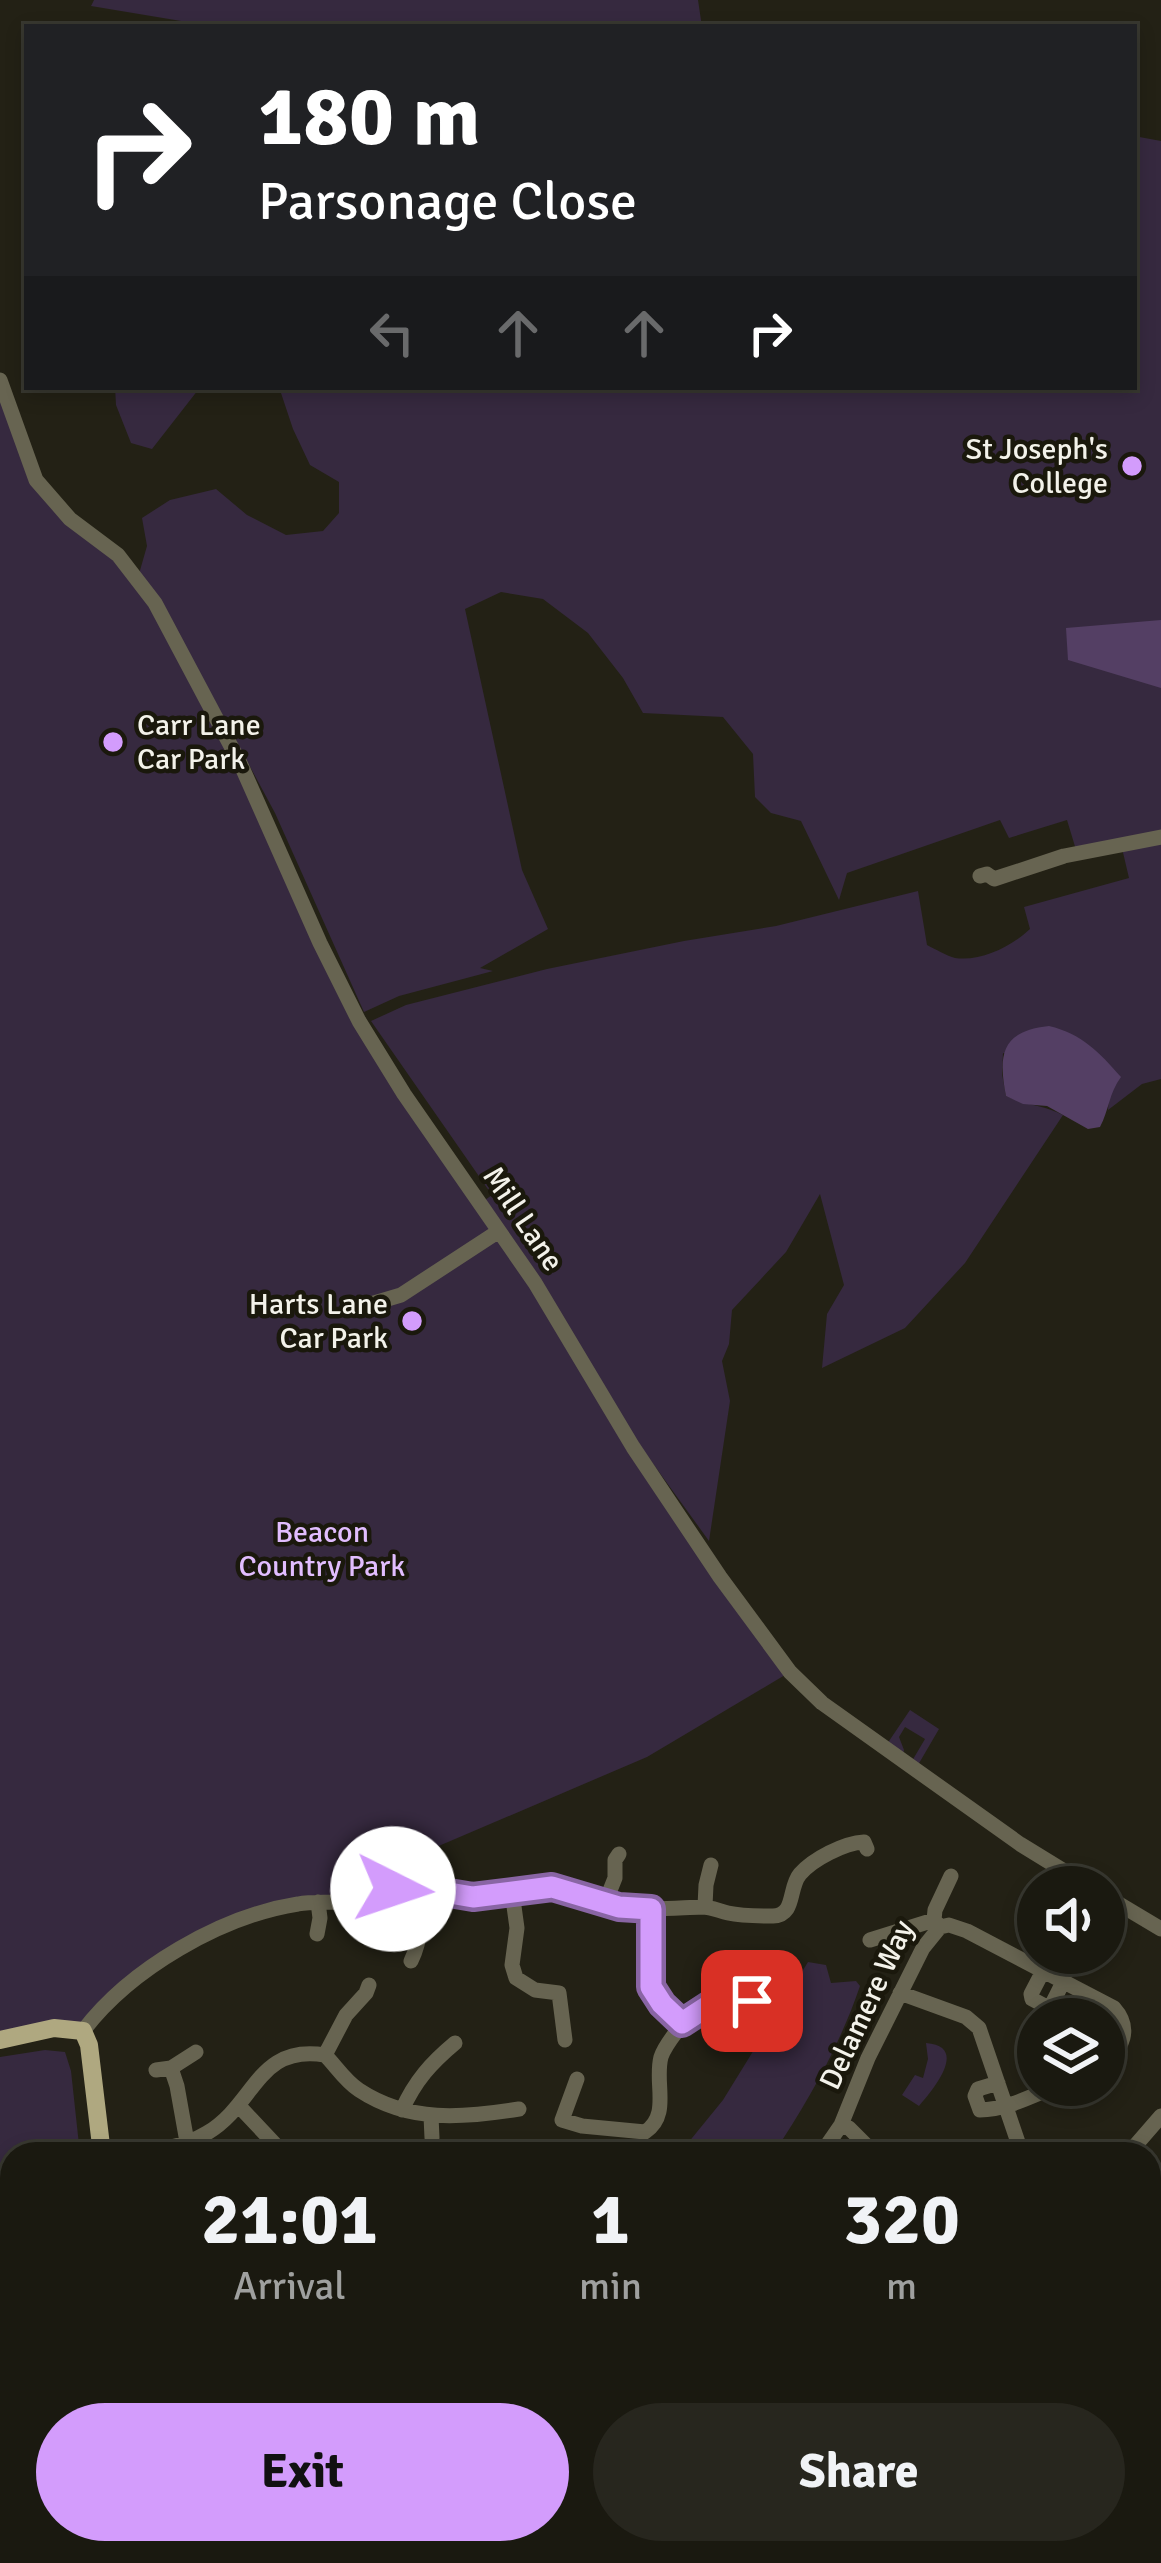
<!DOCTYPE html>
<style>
:root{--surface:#1a1910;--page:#27261e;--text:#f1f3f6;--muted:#9fa09f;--line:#383830;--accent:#d39cfc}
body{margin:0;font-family:Signika,sans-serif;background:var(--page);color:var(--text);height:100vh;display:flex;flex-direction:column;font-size:45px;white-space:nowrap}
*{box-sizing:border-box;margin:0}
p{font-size:39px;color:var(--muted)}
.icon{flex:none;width:66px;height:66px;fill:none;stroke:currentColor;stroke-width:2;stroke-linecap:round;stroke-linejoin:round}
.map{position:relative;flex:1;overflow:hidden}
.panel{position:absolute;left:0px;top:2142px;width:1161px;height:423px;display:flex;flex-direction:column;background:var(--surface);border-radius:36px 36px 0 0;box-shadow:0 6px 18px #0003,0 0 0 3px var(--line)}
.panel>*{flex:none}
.top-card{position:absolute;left:24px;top:24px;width:1113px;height:366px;border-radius:0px;box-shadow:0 6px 18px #0003,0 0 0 3px var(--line);background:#202124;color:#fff;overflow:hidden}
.buttons{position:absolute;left:1017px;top:1866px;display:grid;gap:24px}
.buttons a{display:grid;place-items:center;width:108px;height:108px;border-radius:50%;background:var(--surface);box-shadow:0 6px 18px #0003,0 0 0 3px var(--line);font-size:60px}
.pin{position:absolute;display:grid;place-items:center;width:102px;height:102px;color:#fff;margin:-51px;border-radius:24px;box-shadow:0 6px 18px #0006}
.me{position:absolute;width:132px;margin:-66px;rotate:94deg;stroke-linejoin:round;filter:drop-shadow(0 0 9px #0008)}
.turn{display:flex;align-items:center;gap:42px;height:252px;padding:0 36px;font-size:54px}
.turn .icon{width:156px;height:156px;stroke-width:2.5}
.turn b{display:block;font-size:84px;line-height:102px}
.lanes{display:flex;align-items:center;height:114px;padding:0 36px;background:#0003;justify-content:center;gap:60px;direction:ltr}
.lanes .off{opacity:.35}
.eta{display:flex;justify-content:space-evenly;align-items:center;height:204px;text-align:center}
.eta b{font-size:72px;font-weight:700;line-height:84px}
.action{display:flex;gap:24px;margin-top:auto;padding:24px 36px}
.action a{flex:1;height:138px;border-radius:72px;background:var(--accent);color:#111;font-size:48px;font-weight:700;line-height:138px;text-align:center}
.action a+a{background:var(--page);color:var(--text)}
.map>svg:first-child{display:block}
</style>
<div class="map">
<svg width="1161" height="2563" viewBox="0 0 1161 2563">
<rect width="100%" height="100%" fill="#232115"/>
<!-- green -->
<path fill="#36293f" d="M 94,0 L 698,0 L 702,27 L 217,27 L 91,6 Z
M 1134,136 L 1161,141 L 1161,1079 L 1142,1084 L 1108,1110 L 1109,1098 L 1115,1084 L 1003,1053 L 1002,1074 L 1006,1096 C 1025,1105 1044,1105 1063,1115 L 965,1263 L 905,1328 L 822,1368 L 827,1314 L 844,1285 L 820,1194 L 786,1252 L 732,1310 L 729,1344 L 722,1361 L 730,1401 L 709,1541 L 638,1443 L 485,1200 L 492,1195 L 371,1021 L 406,1005 L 547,969 L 684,941 L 776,926 L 918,891 L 927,945 C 935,949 947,956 955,958 C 981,962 1012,946 1030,929 L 1024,907 L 1129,878 L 1121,844 L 1077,853 L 1067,820 L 1009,838 L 1000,820 L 847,873 L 839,900 L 801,821 L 771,813 L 755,797 L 753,754 L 723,717 L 643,713 L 623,678 L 588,633 L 543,599 L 501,592 L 465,609 L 522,870 L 548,929 L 480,968 L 493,971 L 399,996 L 364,1012 L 275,813 L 161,601 L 139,574 L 147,546 L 142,518 L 170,500 L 216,489 L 247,515 L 286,535 L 323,531 L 339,513 L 339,482 L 310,465 L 293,429 L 279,387 L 1134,387 Z
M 0,380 L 36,480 L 131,572 L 155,603 L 359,1021 L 790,1672 L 647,1757 L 441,1845 L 357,1890 L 327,1901 L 268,1910 L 164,1959 L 83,2031 L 0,2040 Z
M 115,387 L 204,387 L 198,390 L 152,449 L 131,443 L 116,405 Z
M 910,1710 L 939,1729 L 918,1765 L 912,1761 L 925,1739 L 905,1727 L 899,1737 L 904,1750 L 903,1755 L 887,1744 Z
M 808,1962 L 826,1965 L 831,1983 L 856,1981 L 860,1986 C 840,2045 808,2102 773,2154 L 679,2154 L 723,2100 Z
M 926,2043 C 969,2046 934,2089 919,2106 L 902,2095 L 915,2075 L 923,2078 L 928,2059 Z
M 45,2050 L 65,2052 L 71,2071 L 80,2154 L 12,2154 L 12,2498 L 0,2499 L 0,2057 Z"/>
<!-- water -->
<path fill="#543f64" d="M 1161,620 L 1161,688 L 1068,660 L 1066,628 Z
M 1049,1026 C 1082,1034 1099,1052 1121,1077 C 1109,1093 1109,1110 1100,1127 L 1088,1129 L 1047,1106 L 1023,1104 L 1006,1096 C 998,1055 1001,1031 1049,1026 Z"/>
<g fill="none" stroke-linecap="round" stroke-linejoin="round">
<!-- minor -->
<path stroke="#676451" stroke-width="15" d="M 0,380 L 36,480 L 70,519 L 118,555 L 155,603 L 241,765 L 320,943 L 359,1021 L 404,1094 L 535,1283 L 633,1447 L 720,1577 L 790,1672 L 822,1703 L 1020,1844 L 1090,1887
M 980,876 L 987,874 L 994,879 L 1064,856 L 1161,837
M 374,1303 L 401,1295 L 499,1231
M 512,1892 L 517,1928 L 512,1965 L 516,1978 L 535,1990 L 559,1993 L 565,2040
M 1104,1895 L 1161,1929
M 605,1903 L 615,1878 L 615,1860 L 619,1854
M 705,1906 L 706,1885 L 711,1865
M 651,1909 L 651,1987 L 662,2004 L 683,2023 L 711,2004 L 744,2006
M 940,1927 L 949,1925 L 967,1931 L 1114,2008 C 1132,2028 1123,2049 1104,2065
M 317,1934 L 320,1918 L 318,1902
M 870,1940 L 934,1920
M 411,1961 C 422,1939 422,1913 420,1888
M 1043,1971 L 1031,1994 L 1032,1999 L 1047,2007 L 1052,2004 L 1063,1982
M 900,1993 L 966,2017 L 979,2028 L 1022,2154
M 83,2031 C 130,1969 221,1916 298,1904 C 313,1901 328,1903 344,1902 C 368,1899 390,1889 415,1888 C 436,1888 456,1897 478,1897 C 502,1898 526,1887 550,1887 C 574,1888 596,1904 620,1907 C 647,1911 675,1908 702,1907 C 711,1907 719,1911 728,1913 C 742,1916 759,1916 773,1916 C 796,1915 788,1888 800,1874 C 813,1859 844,1843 864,1842 L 867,1849
M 325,2055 L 346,2015 L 366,1993 L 369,1985
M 171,2068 L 177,2086 L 187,2142
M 156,2070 L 171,2068 L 196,2052
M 577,2079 L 562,2120 L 582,2126 L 645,2132 C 671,2115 654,2083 661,2057 C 665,2045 675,2034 683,2023
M 998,2083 L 978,2089 L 975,2096 L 980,2110 C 1006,2110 1034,2095 1059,2085
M 239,2106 L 284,2154
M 402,2110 C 415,2081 431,2063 455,2043
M 431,2116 L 432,2138
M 841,2125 L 849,2128 L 875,2154
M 116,2154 C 148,2151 179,2150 207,2133 C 256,2104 257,2044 325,2055 C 336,2066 345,2081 359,2090 C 409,2123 463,2118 519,2109
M 362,2154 L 365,2148
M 821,2154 L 841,2125 L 868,2058 L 923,1948 L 940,1927 L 934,1920 L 935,1910 L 951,1876
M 1128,2154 L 1161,2116
M 1149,2293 L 1161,2289
M 322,2553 L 323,2563
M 490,2553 L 491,2563
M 748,2553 L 763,2562 L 772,2563
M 972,2553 L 973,2563
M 1121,2557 L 1132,2553
M 8,2563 L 91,2553
M 613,2563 L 717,2553
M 789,2563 L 830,2553"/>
<!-- major -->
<path stroke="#afa880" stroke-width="18" d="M 0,2040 L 54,2028 L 83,2031 L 89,2045 L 102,2154
M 1149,2461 L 1161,2455"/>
</g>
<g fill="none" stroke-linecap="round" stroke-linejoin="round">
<!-- route casing -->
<g stroke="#8965a4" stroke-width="30">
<path id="route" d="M 393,1889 L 420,1888 L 473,1897 L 552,1887 L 619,1907 L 651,1909 L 651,1987 L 662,2004 L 682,2023 L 711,2004 L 744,2006 L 752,2001"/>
</g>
<!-- route -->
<use href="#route" stroke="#d39cfc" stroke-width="21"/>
</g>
<!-- markers -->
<g fill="#d39cfc" stroke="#1a180c" stroke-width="4.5">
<circle cx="1132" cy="466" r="12"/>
<circle cx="113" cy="742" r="12"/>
<circle cx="412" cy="1321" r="12"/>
</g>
<g text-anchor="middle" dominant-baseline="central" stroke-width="9" stroke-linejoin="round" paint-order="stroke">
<!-- poi labels -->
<g font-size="30" fill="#f3f2ea" stroke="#1a180c" text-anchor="end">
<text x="1108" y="449">St Joseph's<tspan x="1108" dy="34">College</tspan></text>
<text x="137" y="725" text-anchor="start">Carr Lane<tspan x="137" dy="34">Car Park</tspan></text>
<text x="388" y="1304">Harts Lane<tspan x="388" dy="34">Car Park</tspan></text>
</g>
<!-- street labels -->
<g font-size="30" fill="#f3f2ea" stroke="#1a180c">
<text transform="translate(523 1219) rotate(56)">Mill Lane</text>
<text transform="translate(867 2005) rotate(-65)">Delamere Way</text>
</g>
<!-- park labels -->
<g font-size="30" fill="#e1bdfe" stroke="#1a180c">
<text x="322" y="1532">Beacon<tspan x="322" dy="34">Country Park</tspan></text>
</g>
</g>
</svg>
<div class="buttons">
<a><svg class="icon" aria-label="sound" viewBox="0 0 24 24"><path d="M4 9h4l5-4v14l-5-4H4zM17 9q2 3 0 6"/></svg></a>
<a><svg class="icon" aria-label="layers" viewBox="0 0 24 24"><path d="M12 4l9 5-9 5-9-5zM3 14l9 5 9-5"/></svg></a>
</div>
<div class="pin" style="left:752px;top:2001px;background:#d93025"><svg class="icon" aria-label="arrive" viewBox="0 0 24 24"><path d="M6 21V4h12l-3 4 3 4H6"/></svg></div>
<svg class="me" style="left:393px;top:1889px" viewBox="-20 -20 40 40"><circle r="19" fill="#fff"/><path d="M0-13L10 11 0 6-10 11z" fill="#d39cfc"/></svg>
<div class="top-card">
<div class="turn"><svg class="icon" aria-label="right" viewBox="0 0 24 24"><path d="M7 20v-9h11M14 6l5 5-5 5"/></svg><div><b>180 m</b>Parsonage Close</div></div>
<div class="lanes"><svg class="icon off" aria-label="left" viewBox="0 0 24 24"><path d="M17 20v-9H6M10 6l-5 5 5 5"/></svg><svg class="icon off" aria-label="ahead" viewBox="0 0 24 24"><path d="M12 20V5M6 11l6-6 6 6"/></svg><svg class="icon off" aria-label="ahead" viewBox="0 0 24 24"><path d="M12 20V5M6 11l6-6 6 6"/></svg><svg class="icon" aria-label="right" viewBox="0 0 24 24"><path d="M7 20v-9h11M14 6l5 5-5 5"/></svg></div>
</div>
<section class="panel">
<div class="eta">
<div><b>21:01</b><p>Arrival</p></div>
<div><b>1</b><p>min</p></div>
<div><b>320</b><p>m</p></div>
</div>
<div class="action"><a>Exit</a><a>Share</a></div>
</section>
</div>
